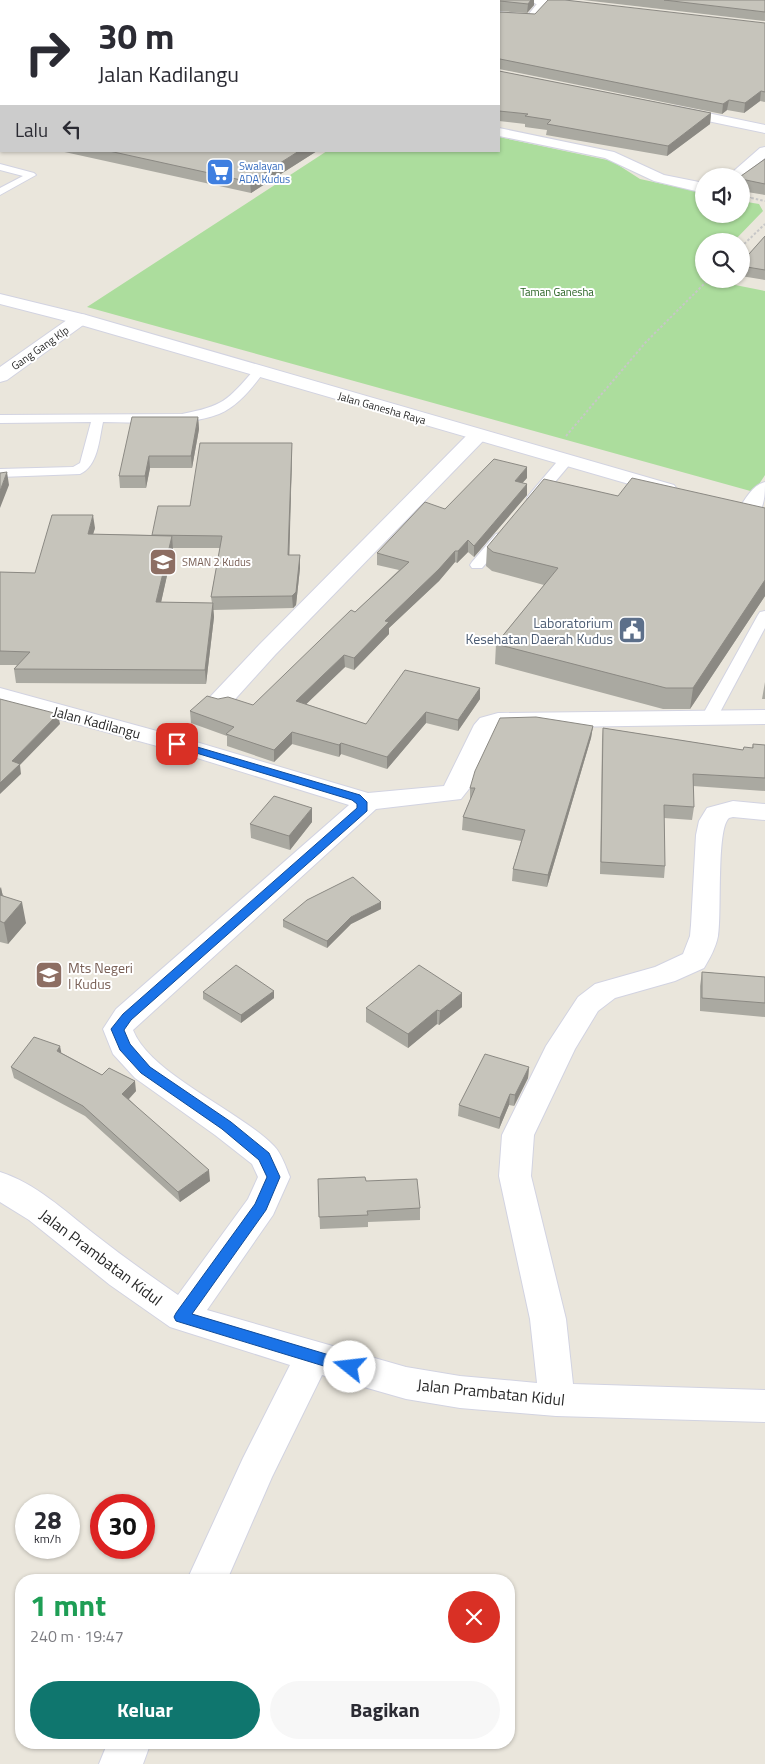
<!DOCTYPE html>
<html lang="id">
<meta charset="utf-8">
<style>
:root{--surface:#fff;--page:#f7f7f7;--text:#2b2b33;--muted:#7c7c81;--accent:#0f766e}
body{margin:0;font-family:"Titillium Web",sans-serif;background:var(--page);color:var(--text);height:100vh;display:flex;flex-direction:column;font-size:19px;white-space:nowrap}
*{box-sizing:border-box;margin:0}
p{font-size:16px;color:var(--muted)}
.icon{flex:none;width:28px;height:28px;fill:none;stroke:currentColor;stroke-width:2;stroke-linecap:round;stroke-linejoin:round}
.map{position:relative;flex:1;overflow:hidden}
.side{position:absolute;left:15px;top:1574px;width:500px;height:175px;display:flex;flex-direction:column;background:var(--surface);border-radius:20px;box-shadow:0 1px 4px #0004}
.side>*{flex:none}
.banner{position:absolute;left:0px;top:0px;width:500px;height:152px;box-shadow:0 1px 4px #0004;background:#fff;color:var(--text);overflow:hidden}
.buttons{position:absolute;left:695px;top:168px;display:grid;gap:10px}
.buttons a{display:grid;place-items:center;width:55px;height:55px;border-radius:50%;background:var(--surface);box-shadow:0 1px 4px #0004;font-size:25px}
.speed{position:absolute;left:15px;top:1494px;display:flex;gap:10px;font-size:25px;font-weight:700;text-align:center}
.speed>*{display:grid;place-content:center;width:65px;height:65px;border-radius:50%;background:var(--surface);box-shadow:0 1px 4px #0004;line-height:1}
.speed small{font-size:12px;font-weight:400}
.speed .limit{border:8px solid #d22;background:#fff;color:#111}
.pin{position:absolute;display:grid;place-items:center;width:42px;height:42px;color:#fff;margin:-21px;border-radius:10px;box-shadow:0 2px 8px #0006}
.me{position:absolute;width:55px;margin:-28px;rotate:286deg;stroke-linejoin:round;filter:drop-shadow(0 0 4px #0008)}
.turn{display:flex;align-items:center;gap:18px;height:105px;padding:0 15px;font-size:22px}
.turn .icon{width:65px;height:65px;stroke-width:2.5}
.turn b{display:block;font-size:35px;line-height:42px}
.then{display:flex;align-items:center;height:48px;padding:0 15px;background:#0003;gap:10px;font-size:19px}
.round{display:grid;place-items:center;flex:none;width:52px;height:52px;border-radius:26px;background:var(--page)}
.head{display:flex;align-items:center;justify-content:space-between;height:85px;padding:0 15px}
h1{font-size:30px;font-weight:700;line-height:38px;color:#1e9e55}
.cta{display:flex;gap:10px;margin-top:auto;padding:10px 15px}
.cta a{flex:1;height:58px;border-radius:30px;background:var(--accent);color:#fff;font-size:20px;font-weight:700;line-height:58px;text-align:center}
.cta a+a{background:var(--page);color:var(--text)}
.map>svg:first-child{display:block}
</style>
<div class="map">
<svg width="765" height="1764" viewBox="0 0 765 1764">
<rect width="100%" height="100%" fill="#eae6dc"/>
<!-- green -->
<path fill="#acdd9d" d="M 499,137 L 612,161 L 640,179 L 704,193 L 704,214 L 741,214 L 741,201 L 759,204 L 763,211 L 734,241 L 704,241 L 704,274 L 700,278 L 765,291 L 765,475 L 754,492 L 87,307 L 327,151 L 499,151 Z"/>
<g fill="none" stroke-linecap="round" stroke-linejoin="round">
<!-- service casing -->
<g stroke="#d2d3e1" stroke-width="2">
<path id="service" d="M 0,94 L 1,95 L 1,101 L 0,100 Z
M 0,129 L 1,129 L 1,135 L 0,135 Z
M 0,164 L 34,173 L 36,175 L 0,195 L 0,188 L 23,176 L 0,170 Z
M 258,368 L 264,372 C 252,388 238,406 219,414 C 186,427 139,422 103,422 C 99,440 98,466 80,474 L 0,477 L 0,469 L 73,467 L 80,463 L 91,422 L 0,423 L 0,415 L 182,414 C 223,406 227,401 254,370 Z
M 566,456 L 571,457 L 572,460 L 571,463 L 539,501 L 529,501 L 527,498 L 529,495 L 561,457 Z
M 501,533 L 508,537 L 506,540 L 482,568 L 472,568 L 470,565 L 472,562 L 496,534 Z
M 765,611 L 765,628 L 718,716 L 716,719 L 704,719 L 702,716 L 758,615 L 760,612 Z"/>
</g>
<!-- minor casing -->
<g stroke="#d2d3e1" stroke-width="2">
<path id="minor" d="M 540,0 L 552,1 L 535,22 L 499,20 L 499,12 L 528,15 Z
M 0,84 L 1,84 L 1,92 L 0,92 Z
M 674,106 L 765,125 L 765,133 L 669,113 L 667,110 Z
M 499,128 L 614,152 L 664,175 L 704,183 L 704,193 L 654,181 L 605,158 L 499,136 Z
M 765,147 L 765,158 L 741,178 L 741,176 L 728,176 L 760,148 Z
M 80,314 L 86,315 L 89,319 L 86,323 L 7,380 L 0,382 L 0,367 L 74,315 Z
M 477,430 L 484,432 L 487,436 L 484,440 L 275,655 L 228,707 L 219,709 L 210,707 L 207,702 L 210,697 L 259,645 L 470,432 Z
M 765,482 C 765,499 764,523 740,516 L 737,512 C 744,501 752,485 765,482 Z
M 0,688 L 186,739 L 368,793 L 444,786 L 474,725 L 480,718 L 498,713 L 765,710 L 765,724 L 498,728 L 472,785 L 461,799 L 376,809 L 133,1030 C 149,1073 240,1111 274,1146 C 282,1154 286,1168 290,1177 L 273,1215 L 207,1310 L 406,1367 L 460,1376 L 537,1383 L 530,1319 L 499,1176 L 502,1135 L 546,1046 L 578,997 L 595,984 L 655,967 L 683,954 L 690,936 L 691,925 L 696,835 L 699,821 L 707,808 L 733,801 L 765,804 L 765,820 L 733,817 L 729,818 C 716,829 722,914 718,936 C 716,947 710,958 704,968 L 675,981 L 615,998 L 598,1011 L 575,1049 L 534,1135 L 531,1176 L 566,1319 L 573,1384 L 765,1390 L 765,1422 L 556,1416 L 460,1408 L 406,1399 L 322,1375 L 272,1477 L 227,1580 L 187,1580 L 243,1458 L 290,1365 L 170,1327 L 110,1285 L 29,1220 L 0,1202 L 0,1172 C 35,1183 65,1211 93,1233 C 121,1255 149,1275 178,1295 L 248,1199 L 258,1177 L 252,1164 L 215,1135 L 135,1078 L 113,1054 L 103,1029 L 116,1009 L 349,805 L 168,749 L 0,703 Z
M 108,1742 L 151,1742 L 143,1764 L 99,1764 Z"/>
</g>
<!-- tertiary casing -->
<g stroke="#d2d3e1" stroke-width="2">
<path id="tertiary" d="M 0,294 L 86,315 L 674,485 L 677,489 L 674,493 L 667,495 L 660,493 L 74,323 L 0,304 Z"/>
</g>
<!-- secondary casing -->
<g stroke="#d2d3e1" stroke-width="2">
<path id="secondary" d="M 530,0 C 544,0 582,0 591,6 L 585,10 L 536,4 Z"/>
</g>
<!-- path-far1 -->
<path stroke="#c7c7c7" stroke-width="1" stroke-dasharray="2 1" stroke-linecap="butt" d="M 741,196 L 753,198"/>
<!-- path -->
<path stroke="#c7c7c7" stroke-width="2" stroke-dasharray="2.5 2" stroke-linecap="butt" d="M 747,197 L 765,201
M 741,247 L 765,224
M 566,436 L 646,342 L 709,279"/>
<!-- service -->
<use href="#service" fill="#fff" fill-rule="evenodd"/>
<!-- minor -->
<use href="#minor" fill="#fff" fill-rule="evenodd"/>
<!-- tertiary -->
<use href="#tertiary" fill="#fff" fill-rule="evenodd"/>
<!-- secondary -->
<use href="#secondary" fill="#fff" fill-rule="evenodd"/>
</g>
<!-- wall -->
<path fill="#aaa9a1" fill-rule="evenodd" d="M 0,0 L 534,0 L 534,5 L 527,13 L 499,11 L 499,1 L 0,39 L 0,12 L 1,12 L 1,11 L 0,12 Z
M 583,0 L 765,0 L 765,21 Z
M 499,12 L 535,14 L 765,23 L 765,102 L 760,101 L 744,113 L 727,110 L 722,114 L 499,69 L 499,71 L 711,113 L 710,124 L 667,156 L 546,135 L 547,130 L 525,127 L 525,124 L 499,121 Z
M 0,40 L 1,40 L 1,81 L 0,80 Z
M 60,151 L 317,151 L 251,193 Z
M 765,159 L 765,195 L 741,191 L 741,176 Z
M 765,236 L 765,280 L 741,276 L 741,263 Z
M 198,417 L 199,429 L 192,468 L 150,468 L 146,488 L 120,488 L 119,476 Z
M 292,443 L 292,455 L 289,555 L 300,568 L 296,605 L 293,608 L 213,610 L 214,617 L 206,684 L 16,683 L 14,669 L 17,665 L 0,665 L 0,572 L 35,573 L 95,528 L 93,534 L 152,535 L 190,506 ZM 173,548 L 220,548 L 211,597 L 212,603 L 161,602 Z
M 527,478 L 522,483 L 527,495 L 474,557 L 468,552 L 457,563 L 455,562 L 439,581 L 389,628 L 389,634 L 354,670 L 345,667 L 306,704 L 366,724 L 480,688 L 480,699 L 458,731 L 426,723 L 387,769 L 341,754 L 339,757 L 292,744 L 274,762 L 227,746 L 227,736 L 191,723 L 190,711 L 218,699 L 253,705 L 355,612 L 399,570 L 377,565 L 377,553 L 445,509 Z
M 618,496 L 765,508 L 765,596 L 690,709 L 663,709 L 495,664 L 496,644 L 544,585 L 492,571 L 486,566 L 487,547 Z
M 765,682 L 765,699 L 762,699 Z
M 593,726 L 591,738 L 547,887 L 512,881 L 513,869 L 521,841 L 462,830 L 463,817 L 470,800 L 470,788 Z
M 603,728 L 743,750 L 752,748 L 753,744 L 765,745 L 765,791 L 693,786 L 694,807 L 692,820 L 664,818 L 665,866 L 664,878 L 600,874 L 602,740 Z
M 312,822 L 290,850 L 251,838 L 250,824 Z
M 0,887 L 3,895 L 26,923 L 8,944 L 0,942 Z
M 381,902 L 381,909 L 351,924 L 327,948 L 283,927 L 283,920 Z
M 702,972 L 765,977 L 765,1017 L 700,1011 L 700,986 Z
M 274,991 L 274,998 L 241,1023 L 203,999 L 203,992 Z
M 462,1007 L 439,1025 L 437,1024 L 408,1048 L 366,1022 L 366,1008 Z
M 62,1053 L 102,1075 L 136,1091 L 129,1099 L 210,1181 L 180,1202 L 85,1116 L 14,1078 L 11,1067 Z
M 529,1067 L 528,1078 L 514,1106 L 509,1105 L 499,1129 L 458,1116 L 459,1105 Z
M 318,1179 L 420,1208 L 420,1220 L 368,1222 L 368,1227 L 320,1229 Z"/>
<!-- shaded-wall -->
<path fill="#8b8983" d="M 531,0 L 534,0 L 534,5 L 527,13 L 528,4 Z
M 0,29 L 1,29 L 1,39 L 0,39 Z
M 761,91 L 760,101 L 744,113 L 745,103 Z
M 729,100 L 727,110 L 722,114 L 723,104 Z
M 711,113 L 710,124 L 667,156 L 668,146 Z
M 299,151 L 317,151 L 251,193 L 250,182 Z
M 198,417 L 199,429 L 192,468 L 191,456 Z
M 292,443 L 292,455 L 289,568 L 288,555 Z
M 149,456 L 150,468 L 146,488 L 145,476 Z
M 527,467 L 527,478 L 514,492 L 515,481 Z
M 7,472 L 9,485 L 0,508 L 0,491 Z
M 527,484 L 527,495 L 474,557 L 474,546 Z
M 93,515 L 95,528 L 89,547 L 88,534 Z
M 172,536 L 173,549 L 158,616 L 156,602 Z
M 468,540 L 468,552 L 457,563 L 458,551 Z
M 455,551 L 455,562 L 439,581 L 389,628 L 389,634 L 354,670 L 354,658 L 385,621 Z
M 300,555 L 300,568 L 296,605 L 293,608 L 292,596 Z
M 765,580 L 765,596 L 690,709 L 693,688 Z
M 213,603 L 214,617 L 206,684 L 205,670 Z
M 344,655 L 345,667 L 297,713 L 296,701 Z
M 480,688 L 480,699 L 458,731 L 458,720 Z
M 426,712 L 426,723 L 387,769 L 387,757 Z
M 58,714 L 60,724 L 20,765 L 21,774 L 0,794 L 0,783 L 12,761 Z
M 593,726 L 591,738 L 547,887 L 548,875 Z
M 292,732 L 292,744 L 274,762 L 274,750 Z
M 341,743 L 341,754 L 339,757 L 339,745 Z
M 312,808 L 312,822 L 290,850 L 289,836 Z
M 1,887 L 5,909 L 0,915 L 0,889 Z
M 22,902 L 26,923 L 8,944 L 4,923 Z
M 381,902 L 381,909 L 351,924 L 327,948 L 327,941 L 351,917 Z
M 274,991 L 274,998 L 241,1023 L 241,1015 Z
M 462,993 L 462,1007 L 439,1025 L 440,1011 Z
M 437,1010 L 437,1024 L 408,1048 L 408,1034 Z
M 60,1046 L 62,1056 L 57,1051 Z
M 529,1067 L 528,1078 L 514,1106 L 515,1095 Z
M 135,1081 L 136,1091 L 124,1104 L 122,1094 Z
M 510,1094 L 509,1105 L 499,1129 L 500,1118 Z
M 209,1170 L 210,1181 L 180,1202 L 178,1192 Z"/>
<!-- building -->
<path fill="#c6c4bb" stroke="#8b8983" d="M 0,0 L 531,0 L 528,4 L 500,1 L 499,2 L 1,1 L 1,10 Z
M 548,0 L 565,0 L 765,23 L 765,92 L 761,91 L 745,103 L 729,100 L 723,104 L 500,59 L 499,60 L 499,12 L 535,14 Z
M 664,0 L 765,0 L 765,12 Z
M 0,12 L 1,12 L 1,32 L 1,29 L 0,29 Z
M 0,40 L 1,40 L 1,71 L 0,71 Z
M 499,69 L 499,71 L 711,113 L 668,146 L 547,124 L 551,120 L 525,116 L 528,114 L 499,111 Z
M 109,151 L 299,151 L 250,182 Z
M 765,159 L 765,184 L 741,179 L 741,176 Z
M 765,236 L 765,270 L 741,266 L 741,263 Z
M 132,417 L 198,417 L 191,456 L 149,456 L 145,476 L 119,476 Z
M 200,443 L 292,443 L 288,555 L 300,555 L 296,592 L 292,596 L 211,597 L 222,536 L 152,535 L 158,506 L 190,506 Z
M 494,459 L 527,467 L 515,481 L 527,484 L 474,546 L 468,540 L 458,551 L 455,551 L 439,569 L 385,621 L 389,622 L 354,658 L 344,655 L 296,701 L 366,724 L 405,670 L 480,688 L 458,720 L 426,712 L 387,757 L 341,743 L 339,745 L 292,732 L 274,750 L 226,734 L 234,727 L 190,711 L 207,696 L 218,699 L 228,697 L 253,705 L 351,610 L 355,612 L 409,562 L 377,553 L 425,502 L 445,509 Z
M 7,472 L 0,491 L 0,473 Z
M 632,478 L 765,508 L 765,580 L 693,688 L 666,688 L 496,644 L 558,568 L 493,552 L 487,547 L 544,479 L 618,496 Z
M 52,515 L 93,515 L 88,534 L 172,536 L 156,602 L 213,603 L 205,670 L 14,669 L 30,652 L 0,651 L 0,572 L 35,573 Z
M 0,699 L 58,714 L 12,761 L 20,764 L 0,783 Z
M 536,717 L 593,726 L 548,875 L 513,869 L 525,830 L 463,817 L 475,788 L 470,788 L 475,771 L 500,718 Z
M 603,728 L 743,750 L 744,747 L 753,748 L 753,744 L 765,745 L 765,778 L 693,774 L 694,807 L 664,805 L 665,866 L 601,862 Z
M 274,796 L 312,808 L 289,836 L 250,824 Z
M 353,877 L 381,902 L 351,917 L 327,941 L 283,920 L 307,900 Z
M 0,895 L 22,902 L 4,923 L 0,921 Z
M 236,965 L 274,991 L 241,1015 L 203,992 Z
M 419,965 L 462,993 L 440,1011 L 437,1010 L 408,1034 L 366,1008 Z
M 702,972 L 765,977 L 765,1003 L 702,998 Z
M 34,1037 L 60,1046 L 57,1051 L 102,1075 L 109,1068 L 135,1081 L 122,1094 L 209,1170 L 178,1192 L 83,1106 L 11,1067 Z
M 485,1054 L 529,1067 L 515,1095 L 510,1094 L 500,1118 L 459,1105 Z
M 365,1177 L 366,1181 L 417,1179 L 420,1208 L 367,1211 L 368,1215 L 319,1217 L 318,1179 Z"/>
<!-- route -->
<path fill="#1a73e8" stroke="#114b97" d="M 177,741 L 360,795 L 367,802 L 367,811 L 131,1020 L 124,1030 L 130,1044 L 150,1067 L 231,1122 L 269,1153 L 280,1177 L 266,1210 L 192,1314 L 356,1363 L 358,1367 L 356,1372 L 350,1374 L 176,1321 L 174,1317 L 176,1313 L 255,1204 L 267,1177 L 259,1160 L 222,1129 L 141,1073 L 120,1050 L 111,1029 L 123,1014 L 357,808 L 357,804 L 352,800 L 173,746 L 171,744 L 173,742 Z"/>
<!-- icons -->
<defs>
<g id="supermarket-square" transform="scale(1.4375)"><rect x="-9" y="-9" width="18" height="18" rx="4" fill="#3f7fe0" stroke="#fff"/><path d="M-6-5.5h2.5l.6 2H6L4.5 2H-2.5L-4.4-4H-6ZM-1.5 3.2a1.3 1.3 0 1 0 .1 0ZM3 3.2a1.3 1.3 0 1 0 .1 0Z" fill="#fff"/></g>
<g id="school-square" transform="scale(1.4375)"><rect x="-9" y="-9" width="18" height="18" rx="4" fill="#8d6e63" stroke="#fff"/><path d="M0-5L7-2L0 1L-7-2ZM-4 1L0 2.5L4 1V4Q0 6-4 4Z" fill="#fff"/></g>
<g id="civic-square" transform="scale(1.4375)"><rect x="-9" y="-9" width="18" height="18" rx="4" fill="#5c6f8a" stroke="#fff"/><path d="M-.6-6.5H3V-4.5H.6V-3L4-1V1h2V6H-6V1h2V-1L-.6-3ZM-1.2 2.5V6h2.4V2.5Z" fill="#fff"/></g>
</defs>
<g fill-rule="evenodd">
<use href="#supermarket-square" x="220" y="172"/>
<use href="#school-square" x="163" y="562"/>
<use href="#civic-square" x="632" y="630"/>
<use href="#school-square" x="49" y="975"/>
</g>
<g text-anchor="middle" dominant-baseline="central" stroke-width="4" stroke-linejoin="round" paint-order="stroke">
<!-- far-shop labels -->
<g font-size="11" fill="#366cbe" stroke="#fff" text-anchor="start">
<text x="239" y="166">Swalayan<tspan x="239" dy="13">ADA Kudus</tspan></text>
</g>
<!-- far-park labels -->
<g font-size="11" fill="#266020" stroke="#fff">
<text x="557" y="292">Taman Ganesha</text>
</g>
<!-- far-street labels -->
<g font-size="11" fill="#292929" stroke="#fff">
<text transform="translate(40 348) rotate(-35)">Gang Gang Klp</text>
<text transform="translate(382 408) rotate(16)">Jalan Ganesha Raya</text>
</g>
<!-- far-education labels -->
<g font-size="11" fill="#785e54" stroke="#fff" text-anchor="start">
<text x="182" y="562">SMAN 2 Kudus</text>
</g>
<!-- service labels -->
<g font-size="14" fill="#4e5e75" stroke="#fff" text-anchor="end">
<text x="613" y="622">Laboratorium<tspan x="613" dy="16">Kesehatan Daerah Kudus</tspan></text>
</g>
<!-- street labels -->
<g font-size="14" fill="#292929" stroke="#fff">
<text transform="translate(97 722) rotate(15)">Jalan Kadilangu</text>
</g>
<!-- education labels -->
<g font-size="14" fill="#785e54" stroke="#fff" text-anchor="start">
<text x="68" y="967">Mts Negeri<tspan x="68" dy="16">I Kudus</tspan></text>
</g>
<!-- near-street labels -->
<g font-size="16" fill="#292929" stroke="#fff">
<text transform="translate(101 1257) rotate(37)">Jalan Prambatan Kidul</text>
<text transform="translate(491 1392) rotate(6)">Jalan Prambatan Kidul</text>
</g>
</g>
</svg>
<div class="buttons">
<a><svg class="icon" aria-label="sound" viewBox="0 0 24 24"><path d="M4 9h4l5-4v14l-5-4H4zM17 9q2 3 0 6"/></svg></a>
<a><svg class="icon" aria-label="search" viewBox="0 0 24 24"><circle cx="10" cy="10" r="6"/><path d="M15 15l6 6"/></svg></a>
</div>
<div class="speed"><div>28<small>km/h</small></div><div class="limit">30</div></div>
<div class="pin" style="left:177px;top:744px;background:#d93025"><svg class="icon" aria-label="arrive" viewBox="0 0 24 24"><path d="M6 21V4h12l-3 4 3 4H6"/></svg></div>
<svg class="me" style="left:350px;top:1367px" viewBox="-20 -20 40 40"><circle r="19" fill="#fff"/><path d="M0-13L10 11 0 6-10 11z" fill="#1a73e8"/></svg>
<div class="banner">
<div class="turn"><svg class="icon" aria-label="right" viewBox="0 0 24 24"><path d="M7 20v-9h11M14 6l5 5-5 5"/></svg><div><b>30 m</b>Jalan Kadilangu</div></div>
<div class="then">Lalu<svg class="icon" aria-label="left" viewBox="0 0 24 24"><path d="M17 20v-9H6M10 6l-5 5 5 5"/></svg></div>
</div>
<section class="side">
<div class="head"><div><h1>1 mnt</h1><p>240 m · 19:47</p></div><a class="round" style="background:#d93025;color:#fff"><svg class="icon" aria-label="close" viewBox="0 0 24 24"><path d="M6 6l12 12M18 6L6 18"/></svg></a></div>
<div class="cta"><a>Keluar</a><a>Bagikan</a></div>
</section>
</div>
